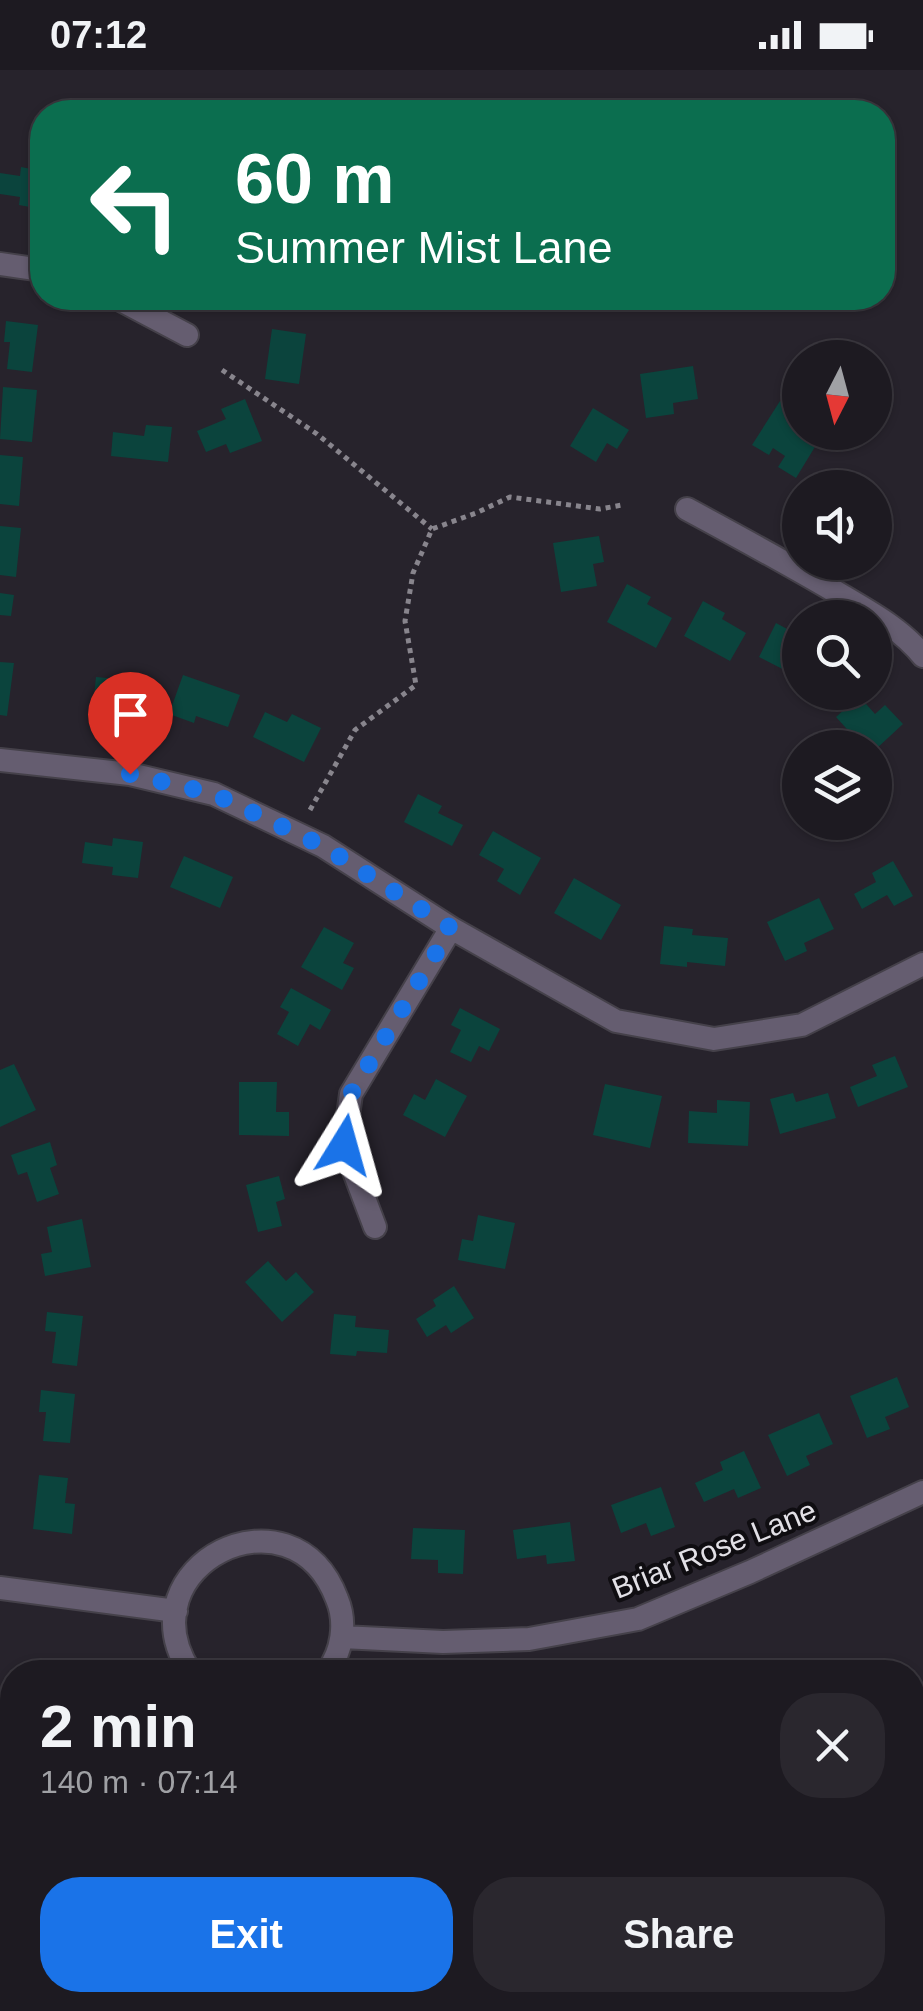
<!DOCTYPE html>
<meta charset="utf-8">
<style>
:root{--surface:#1d1a21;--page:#2a272e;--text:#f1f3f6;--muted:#a0a1a5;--line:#3b383f;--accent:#1a73e8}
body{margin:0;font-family:Arial,sans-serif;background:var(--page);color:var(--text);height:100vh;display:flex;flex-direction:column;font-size:38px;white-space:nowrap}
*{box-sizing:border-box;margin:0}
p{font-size:32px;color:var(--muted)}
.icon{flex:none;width:55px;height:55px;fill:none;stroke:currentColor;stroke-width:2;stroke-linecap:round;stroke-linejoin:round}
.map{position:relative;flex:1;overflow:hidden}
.details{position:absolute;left:0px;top:1590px;width:925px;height:352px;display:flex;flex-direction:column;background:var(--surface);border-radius:40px 40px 0 0;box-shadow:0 2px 8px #0004,0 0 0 2px var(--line)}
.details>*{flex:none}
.hud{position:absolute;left:30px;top:30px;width:865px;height:210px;border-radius:40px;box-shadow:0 2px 8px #0004,0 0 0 2px var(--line);background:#0b6e4f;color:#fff;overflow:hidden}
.needle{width:65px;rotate:186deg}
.fabs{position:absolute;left:782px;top:270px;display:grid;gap:20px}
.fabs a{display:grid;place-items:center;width:110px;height:110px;border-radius:50%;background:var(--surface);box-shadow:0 2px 8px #0004,0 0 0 2px var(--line);font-size:50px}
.pin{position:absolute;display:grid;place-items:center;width:85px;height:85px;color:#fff;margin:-102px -42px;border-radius:50% 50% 50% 0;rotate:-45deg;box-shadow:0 0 10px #0007}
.pin .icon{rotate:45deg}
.me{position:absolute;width:110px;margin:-55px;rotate:8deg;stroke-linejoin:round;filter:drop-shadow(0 0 8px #0008)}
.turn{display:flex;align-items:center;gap:35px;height:210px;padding:0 40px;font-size:45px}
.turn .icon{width:130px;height:130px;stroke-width:2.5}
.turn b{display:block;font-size:70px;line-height:85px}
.round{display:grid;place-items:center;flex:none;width:105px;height:105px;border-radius:40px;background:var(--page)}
.headline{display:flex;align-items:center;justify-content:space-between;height:170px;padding:0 40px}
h1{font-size:60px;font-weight:600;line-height:75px}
.button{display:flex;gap:20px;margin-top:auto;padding:20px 40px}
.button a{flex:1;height:115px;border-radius:40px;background:var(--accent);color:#fff;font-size:40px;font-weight:600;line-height:115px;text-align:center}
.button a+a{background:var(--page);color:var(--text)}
.status{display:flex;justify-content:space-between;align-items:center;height:70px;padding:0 50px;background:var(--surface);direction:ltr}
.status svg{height:28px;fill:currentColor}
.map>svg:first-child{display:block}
</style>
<div class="status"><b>07:12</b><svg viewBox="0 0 49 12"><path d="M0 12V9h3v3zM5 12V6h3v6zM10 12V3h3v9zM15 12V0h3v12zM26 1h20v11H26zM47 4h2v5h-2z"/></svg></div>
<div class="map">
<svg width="923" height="1941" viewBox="0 0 923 1941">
<rect width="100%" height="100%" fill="#27232c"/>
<!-- building -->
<path fill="#0b443d" d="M 21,97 L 42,101 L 41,139 L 19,135 L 20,127 L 0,124 L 0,103 L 20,106 Z
M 6,251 L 38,255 L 32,302 L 7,299 L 10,272 L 4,272 Z
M 272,259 L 306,264 L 299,314 L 265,309 Z
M 693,296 L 698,329 L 673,333 L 674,344 L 646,348 L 640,304 Z
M 3,317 L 37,320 L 32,372 L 0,369 Z
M 245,329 L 262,371 L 230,383 L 226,374 L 206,382 L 197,361 L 226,349 L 221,339 Z
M 780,331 L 800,344 L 800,362 L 824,362 L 796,408 L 778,397 L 785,386 L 773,378 L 769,385 L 752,375 Z
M 593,338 L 629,360 L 617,379 L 607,373 L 596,392 L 570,376 Z
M 146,355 L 172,357 L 168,392 L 111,386 L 113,362 L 144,366 Z
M 0,385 L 23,387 L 19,436 L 0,434 Z
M 0,456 L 21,458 L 16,507 L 0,505 Z
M 599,466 L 604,492 L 593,494 L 597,516 L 561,522 L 553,473 Z
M 627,514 L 651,527 L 647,534 L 672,548 L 656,578 L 607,552 Z
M 0,523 L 14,525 L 11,546 L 0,545 Z
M 703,531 L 725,543 L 722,549 L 746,563 L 730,591 L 684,566 Z
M 776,553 L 800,566 L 800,608 L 759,587 Z
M 0,592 L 14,593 L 7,646 L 0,645 Z
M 183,605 L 240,625 L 228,657 L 196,646 L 194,653 L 169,644 Z
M 96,607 L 151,612 L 148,642 L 121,639 L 122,629 L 94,626 Z
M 859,626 L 875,644 L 885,635 L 903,654 L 875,680 L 875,678 L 864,678 L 836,647 Z
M 265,642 L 287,652 L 292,644 L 321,658 L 304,692 L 253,667 Z
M 418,724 L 442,736 L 438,743 L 463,755 L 452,776 L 404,752 Z
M 493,761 L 541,788 L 520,825 L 497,811 L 504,799 L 479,785 Z
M 113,768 L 143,772 L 138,808 L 112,805 L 113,797 L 82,793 L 85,772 L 112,776 Z
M 184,786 L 233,807 L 220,838 L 170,817 Z
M 893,791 L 913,826 L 894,836 L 887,825 L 862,839 L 854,824 L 876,812 L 872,803 Z
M 574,808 L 621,835 L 601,870 L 554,843 Z
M 819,828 L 834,859 L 804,873 L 807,881 L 785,891 L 767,852 Z
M 664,856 L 693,859 L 692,865 L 728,868 L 725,896 L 687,892 L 687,897 L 660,894 Z
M 324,857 L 354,873 L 343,893 L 354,898 L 342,920 L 301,897 Z
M 291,918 L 331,940 L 320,960 L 310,954 L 298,976 L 277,964 L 289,942 L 280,937 Z
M 460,938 L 500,959 L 489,981 L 479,976 L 471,992 L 450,982 L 461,960 L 451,955 Z
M 895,986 L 908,1017 L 858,1037 L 850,1017 L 877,1006 L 872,995 Z
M 14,994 L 36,1040 L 0,1057 L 0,1000 Z
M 436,1009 L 467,1026 L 445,1067 L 403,1045 L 414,1024 L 425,1030 Z
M 239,1012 L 277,1012 L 276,1042 L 289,1042 L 289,1066 L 239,1065 Z
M 605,1014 L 662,1026 L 650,1078 L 593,1065 Z
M 793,1023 L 796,1032 L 828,1023 L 836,1048 L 780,1064 L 770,1029 Z
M 717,1030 L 750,1032 L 748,1076 L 688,1073 L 689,1041 L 717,1043 Z
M 50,1072 L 57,1095 L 50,1098 L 59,1124 L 37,1132 L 27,1102 L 18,1105 L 11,1085 Z
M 279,1106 L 285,1129 L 276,1132 L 282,1156 L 258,1162 L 246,1115 Z
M 478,1145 L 515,1153 L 505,1199 L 458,1190 L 462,1169 L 473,1171 Z
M 82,1149 L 91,1197 L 45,1206 L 41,1184 L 52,1182 L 47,1157 Z
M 268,1191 L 286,1211 L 296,1202 L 314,1222 L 282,1252 L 245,1212 Z
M 454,1216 L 474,1248 L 451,1263 L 446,1255 L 427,1267 L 416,1249 L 436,1236 L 433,1230 Z
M 47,1242 L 83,1246 L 77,1296 L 52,1293 L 56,1262 L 45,1261 Z
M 334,1244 L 356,1246 L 355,1257 L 389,1260 L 387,1283 L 357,1281 L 356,1286 L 330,1284 Z
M 897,1307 L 909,1337 L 885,1347 L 890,1359 L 867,1368 L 850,1326 Z
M 41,1320 L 75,1324 L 70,1373 L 43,1371 L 46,1342 L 39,1342 Z
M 819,1343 L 833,1374 L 806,1386 L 810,1395 L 787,1406 L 768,1365 Z
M 744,1381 L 761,1418 L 738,1428 L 734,1419 L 704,1432 L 695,1413 L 723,1400 L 720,1392 Z
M 39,1405 L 68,1408 L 65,1433 L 75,1434 L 72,1464 L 33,1459 Z
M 661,1417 L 675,1457 L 651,1466 L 646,1453 L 621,1463 L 611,1435 Z
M 570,1452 L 575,1491 L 547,1494 L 546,1485 L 517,1489 L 513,1460 Z
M 413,1458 L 465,1460 L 463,1504 L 438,1503 L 438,1490 L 411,1489 Z
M 0,1674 L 12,1678 L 12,1729 L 0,1725 Z
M 252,1930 L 339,1930 L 336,1941 L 250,1941 Z"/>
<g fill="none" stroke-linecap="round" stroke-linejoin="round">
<!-- service casing -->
<g stroke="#45414a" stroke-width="15">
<path id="service" d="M 763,1930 L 771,1941
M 422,1941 L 424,1930"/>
</g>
<!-- minor casing -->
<g stroke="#45414a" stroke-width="26">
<path id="minor" d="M 0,194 L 42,200
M 117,228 L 187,265
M 687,439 C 737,466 787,493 836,522 C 866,540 901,558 923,586
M 0,690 L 130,704 L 214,724 L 323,776 L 451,858 L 616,951 L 714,969 L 802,955 L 923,894
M 375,1157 L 344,1075 L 351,1024 L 451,858
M 0,1518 L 176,1541
M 342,1567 L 443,1572 L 529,1569 L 638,1549 L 750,1502 L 923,1422
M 190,1602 C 122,1496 292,1410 337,1529 C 347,1553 342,1582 327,1602
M 169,1941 L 174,1930"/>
</g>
<!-- path -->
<path stroke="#88858d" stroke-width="5" stroke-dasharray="5 5" stroke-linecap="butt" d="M 222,300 L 317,364 L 432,459
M 310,740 L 355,660 L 416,615 L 405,551 L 413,503 L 432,459 L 476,443 L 510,427 L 600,439 L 622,435"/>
<!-- service -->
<use href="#service" stroke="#655d70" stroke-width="11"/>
<!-- minor -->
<use href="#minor" stroke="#655d70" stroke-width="22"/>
</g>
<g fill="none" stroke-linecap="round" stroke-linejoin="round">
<!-- route -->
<path stroke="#1a73e8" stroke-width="18" stroke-dasharray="0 32.4" d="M 130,704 L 214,724 L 323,776 L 451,858 L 351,1024 L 344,1075"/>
</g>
<g text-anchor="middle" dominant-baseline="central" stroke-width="8" stroke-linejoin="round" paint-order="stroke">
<!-- street labels -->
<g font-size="30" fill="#e2e0e6" stroke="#0f0d11">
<text transform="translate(714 1479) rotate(-22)">Briar Rose Lane</text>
</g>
</g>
</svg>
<div class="fabs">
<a><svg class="needle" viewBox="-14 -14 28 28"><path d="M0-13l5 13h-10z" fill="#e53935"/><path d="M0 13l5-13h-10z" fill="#a0a1a5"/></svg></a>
<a><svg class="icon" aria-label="sound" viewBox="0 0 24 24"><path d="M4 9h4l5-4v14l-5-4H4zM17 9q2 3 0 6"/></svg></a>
<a><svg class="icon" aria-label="search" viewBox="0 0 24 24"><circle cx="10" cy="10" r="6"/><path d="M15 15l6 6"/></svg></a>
<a><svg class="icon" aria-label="layers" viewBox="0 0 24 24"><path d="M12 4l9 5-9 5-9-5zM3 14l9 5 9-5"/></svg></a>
</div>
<div class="pin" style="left:130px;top:704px;background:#d93025"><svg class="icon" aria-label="arrive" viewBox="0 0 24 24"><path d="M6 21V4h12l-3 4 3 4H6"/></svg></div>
<svg class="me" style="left:344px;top:1075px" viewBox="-20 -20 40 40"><path d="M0-17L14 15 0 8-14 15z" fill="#1a73e8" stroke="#fff" stroke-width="4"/></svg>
<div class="hud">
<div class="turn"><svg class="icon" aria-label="left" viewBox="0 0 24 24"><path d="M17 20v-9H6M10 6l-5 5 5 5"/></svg><div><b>60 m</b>Summer Mist Lane</div></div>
</div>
<section class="details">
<div class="headline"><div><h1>2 min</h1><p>140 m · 07:14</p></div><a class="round"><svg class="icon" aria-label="close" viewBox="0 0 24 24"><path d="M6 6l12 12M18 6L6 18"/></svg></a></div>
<div class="button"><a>Exit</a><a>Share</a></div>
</section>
</div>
